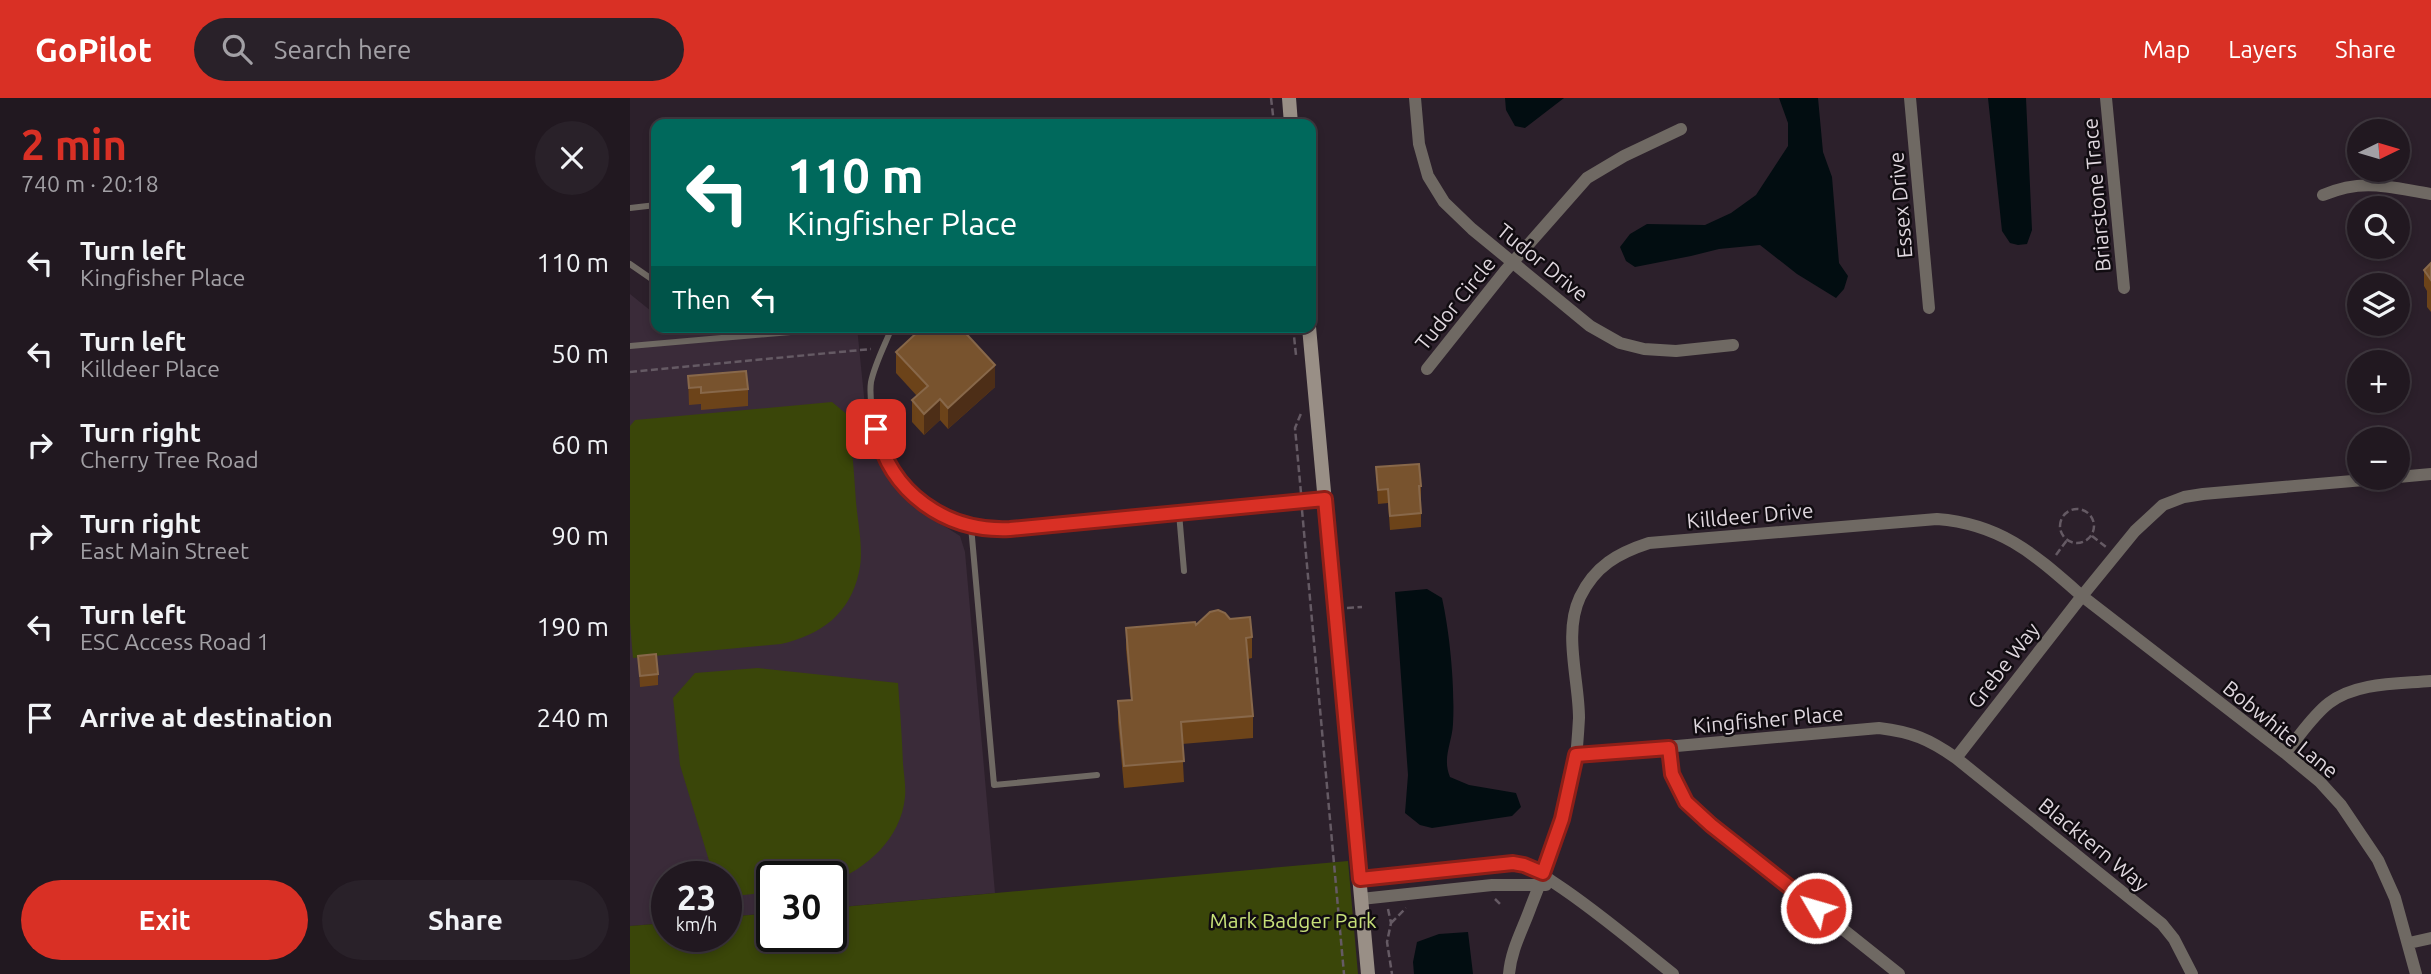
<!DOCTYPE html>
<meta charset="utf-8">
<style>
:root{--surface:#211820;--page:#292129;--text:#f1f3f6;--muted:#a2a0a5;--line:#3e373e;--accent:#d93025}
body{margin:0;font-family:Ubuntu,sans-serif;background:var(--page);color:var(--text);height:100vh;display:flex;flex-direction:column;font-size:26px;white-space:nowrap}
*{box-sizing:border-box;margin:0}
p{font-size:23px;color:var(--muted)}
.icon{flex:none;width:38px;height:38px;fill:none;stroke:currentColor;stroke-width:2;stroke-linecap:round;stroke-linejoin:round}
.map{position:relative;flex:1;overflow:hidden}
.sheet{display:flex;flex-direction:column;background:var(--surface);width:630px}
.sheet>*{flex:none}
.top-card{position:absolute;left:21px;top:21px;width:665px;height:214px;border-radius:14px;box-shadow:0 4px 10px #0003,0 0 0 2px var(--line);background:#00695c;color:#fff;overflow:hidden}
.needle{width:46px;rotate:85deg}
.controls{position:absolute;left:1717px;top:21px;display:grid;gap:14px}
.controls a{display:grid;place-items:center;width:63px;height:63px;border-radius:50%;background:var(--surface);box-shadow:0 4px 10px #0003,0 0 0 2px var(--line);font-size:35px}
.speed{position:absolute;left:21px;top:763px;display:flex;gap:14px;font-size:35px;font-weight:700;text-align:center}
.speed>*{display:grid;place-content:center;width:91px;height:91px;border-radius:50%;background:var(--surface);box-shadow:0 4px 10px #0003,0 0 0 2px var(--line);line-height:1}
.speed small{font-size:18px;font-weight:400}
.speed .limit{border:4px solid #111;border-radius:10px;background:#fff;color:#111}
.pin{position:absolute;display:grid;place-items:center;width:60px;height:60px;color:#fff;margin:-30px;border-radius:14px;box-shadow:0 4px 10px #0006}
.me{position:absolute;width:77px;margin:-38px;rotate:308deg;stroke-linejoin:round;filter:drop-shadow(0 0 5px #0008)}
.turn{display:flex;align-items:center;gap:24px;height:147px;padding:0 21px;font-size:32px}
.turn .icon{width:91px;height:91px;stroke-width:2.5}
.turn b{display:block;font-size:49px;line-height:60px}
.then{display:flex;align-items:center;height:66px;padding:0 21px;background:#0003;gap:14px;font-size:26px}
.round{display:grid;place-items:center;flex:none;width:74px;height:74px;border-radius:37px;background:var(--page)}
.headline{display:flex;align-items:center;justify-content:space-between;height:119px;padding:0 21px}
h1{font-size:42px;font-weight:700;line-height:52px;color:var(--accent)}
.action{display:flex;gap:14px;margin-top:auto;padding:14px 21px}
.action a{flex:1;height:80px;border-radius:42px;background:var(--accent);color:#fff;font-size:28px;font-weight:700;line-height:80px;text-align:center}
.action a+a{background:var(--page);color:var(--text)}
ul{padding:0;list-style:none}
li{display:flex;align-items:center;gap:21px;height:91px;padding:0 21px}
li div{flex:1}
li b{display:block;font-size:26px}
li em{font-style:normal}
header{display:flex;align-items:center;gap:42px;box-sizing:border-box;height:98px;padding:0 35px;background:var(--accent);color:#fff}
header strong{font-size:33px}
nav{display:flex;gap:38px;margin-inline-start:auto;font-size:24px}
.search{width:490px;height:63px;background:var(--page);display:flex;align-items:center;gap:18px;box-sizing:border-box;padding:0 24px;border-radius:38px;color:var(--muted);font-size:26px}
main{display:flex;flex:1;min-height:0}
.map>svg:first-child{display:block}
</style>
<header>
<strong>GoPilot</strong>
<div class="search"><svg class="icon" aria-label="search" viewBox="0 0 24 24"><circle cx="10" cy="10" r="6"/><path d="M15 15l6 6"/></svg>Search here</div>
<nav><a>Map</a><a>Layers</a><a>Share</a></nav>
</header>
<main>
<section class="sheet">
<div class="headline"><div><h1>2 min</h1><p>740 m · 20:18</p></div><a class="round"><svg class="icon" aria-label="close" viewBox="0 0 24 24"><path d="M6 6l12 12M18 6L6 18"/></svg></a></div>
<ul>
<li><svg class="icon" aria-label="left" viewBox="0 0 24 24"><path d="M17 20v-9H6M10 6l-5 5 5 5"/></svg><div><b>Turn left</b><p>Kingfisher Place</p></div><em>110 m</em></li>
<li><svg class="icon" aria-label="left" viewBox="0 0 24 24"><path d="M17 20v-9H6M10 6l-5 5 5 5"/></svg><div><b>Turn left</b><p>Killdeer Place</p></div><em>50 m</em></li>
<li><svg class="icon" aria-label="right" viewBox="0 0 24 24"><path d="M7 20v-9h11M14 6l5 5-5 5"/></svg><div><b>Turn right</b><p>Cherry Tree Road</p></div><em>60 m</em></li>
<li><svg class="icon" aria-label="right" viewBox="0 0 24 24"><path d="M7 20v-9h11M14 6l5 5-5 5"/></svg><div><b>Turn right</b><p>East Main Street</p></div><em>90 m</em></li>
<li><svg class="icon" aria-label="left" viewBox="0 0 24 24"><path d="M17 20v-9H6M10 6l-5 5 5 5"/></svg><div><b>Turn left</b><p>ESC Access Road 1</p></div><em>190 m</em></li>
<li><svg class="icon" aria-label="arrive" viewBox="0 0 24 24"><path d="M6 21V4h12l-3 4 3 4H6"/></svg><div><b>Arrive at destination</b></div><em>240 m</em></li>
</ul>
<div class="action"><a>Exit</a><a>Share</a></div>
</section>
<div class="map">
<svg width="1801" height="876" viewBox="0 0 1801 876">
<rect width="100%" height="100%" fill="#2c202b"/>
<!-- built -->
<path fill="#3a2b39" d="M 0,196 L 26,217 L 26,229 L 227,229 L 237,328 L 243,352 L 256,377 L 271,396 L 289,412 L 330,438 L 335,454 L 365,795 L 201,810 L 201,779 L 142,779 L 142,815 L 96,819 L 96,779 L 37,779 L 37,825 L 0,828 Z"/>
<!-- green -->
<path fill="#3a4609" d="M 202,304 L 219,318 C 222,347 224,376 226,404 C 228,426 234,453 229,474 C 220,516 191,537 151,546 L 3,560 L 0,525 L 0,328 L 5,322 Z
M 128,570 L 268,585 C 270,612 272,639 273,666 C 274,677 276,689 275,699 C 271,741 237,770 201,785 L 201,779 L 142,779 L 142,794 L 96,799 L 96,779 L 84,779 L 50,667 L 43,600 L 65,575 Z
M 718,763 L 728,876 L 0,876 L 0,828 L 37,825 L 37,838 L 96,838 L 96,819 L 142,815 L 142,838 L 201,838 L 201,810 Z"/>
<!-- water -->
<path fill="#020d11" d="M 875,0 L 934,0 L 895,30 L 885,28 L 876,12 Z
M 1149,0 L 1188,0 L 1193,54 L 1202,79 L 1209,165 L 1218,178 L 1214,191 L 1206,200 L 1167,176 L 1130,147 L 1089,151 L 1061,158 L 1005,169 L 996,163 L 990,149 L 1000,136 L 1017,126 L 1075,127 L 1101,115 L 1126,97 L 1158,48 L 1158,25 Z
M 1358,0 L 1396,0 L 1402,132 L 1397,146 L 1388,147 L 1380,145 L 1372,133 Z
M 797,491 L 812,500 C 820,536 825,589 823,626 C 822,645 812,660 820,679 L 839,687 L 886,695 L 891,709 L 882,718 L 802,730 L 790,727 L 775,715 L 778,677 L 765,494 Z
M 838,834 L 843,876 L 784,876 L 783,864 L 787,844 L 809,836 Z"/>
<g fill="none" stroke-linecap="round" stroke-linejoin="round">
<!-- path -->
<path stroke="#655a64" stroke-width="2.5" stroke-dasharray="7 3.5" stroke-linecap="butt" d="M 641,0 L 644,26
M 663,229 L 666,257
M 0,274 L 241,251
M 671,395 L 665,330 L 672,313
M1430 428a17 17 0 1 1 34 0a17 17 0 1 1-34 0Z
M 672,412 L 714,876
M 1462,438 L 1476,449
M 1426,457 L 1437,442
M 717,510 L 732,509
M 865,801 L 871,807
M 758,811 L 761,825 L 757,844 L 762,876
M 761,825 L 776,810"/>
<!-- service -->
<path stroke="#6f6963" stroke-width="6" d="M 0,110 L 26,107
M 0,166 L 26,184
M 262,229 C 255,247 245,265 241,284 C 239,298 242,313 245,327 C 259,392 313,434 380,431 L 693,401
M 0,248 L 207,230
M 549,415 L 554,473
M 341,428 L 364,687 L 467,677"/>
<!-- minor -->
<path stroke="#6f6963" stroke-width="12" d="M 785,0 L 789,46 L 798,78 L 814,104 L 842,131 L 960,228 L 990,245 L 1014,251 L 1046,253 L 1103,247
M 1280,0 L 1299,210
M 1476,0 L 1494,190
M 1693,97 C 1734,80 1758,89 1801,96
M 797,271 L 875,173 L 957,80 L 994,58 L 1051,31
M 1768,379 L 1801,376
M 1039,650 C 1042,676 1047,694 1066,714 L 1269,876
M 1655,655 C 1669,639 1682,618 1699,605 C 1727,584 1768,586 1801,583
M 946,657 L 1249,630 C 1282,634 1299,641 1326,660 L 1532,826 L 1544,841 L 1562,876
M 1326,660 L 1452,498 L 1505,433 L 1533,407 L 1554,399 L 1573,396 L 1757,380
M 730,781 L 883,765 C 906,769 908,774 926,786 C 967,813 1004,845 1043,876
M 731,801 L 862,787 L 916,787
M 1779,845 L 1801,840
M 879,876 C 881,852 892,833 900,811 C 917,767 937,720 944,674 C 947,656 948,638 949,620 C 949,582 933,535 950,499 C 965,468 988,455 1019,445 L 1307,421 C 1372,426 1405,457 1452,498 L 1655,655 L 1690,684 L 1711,707 L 1748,762 L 1765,800 L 1786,876"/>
<!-- secondary -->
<path stroke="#998f86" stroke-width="14" d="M 659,0 L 661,26
M 679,229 L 738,876"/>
</g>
<!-- wall -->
<path fill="#6c4319" d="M 1801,165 L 1801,214 L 1797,209 L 1797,193 L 1794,188 L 1794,172 Z
M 266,254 L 365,289 L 318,331 L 310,322 L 294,337 L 282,324 L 282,302 L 287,298 L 266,275 Z
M 58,278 L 118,291 L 118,308 L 71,312 L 71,306 L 59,307 Z
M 746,369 L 791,388 L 791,429 L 760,432 L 758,405 L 748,406 Z
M 566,527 L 622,539 L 622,560 L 618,561 L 623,618 L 623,640 L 552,646 L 554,684 L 494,690 L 488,624 L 488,603 L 501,602 L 496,551 L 496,530 Z
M 8,558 L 28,576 L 28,587 L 10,589 Z"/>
<!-- shaded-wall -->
<path fill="#4d2e17" d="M 365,267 L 365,289 L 318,331 L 318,310 Z
M 310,301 L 310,322 L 294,337 L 294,316 Z"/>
<!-- building -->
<path fill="#78532e" stroke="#88684a" stroke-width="2" d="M 1801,165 L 1801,182 L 1794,172 Z
M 293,229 L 330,229 L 365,267 L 318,310 L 310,301 L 294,316 L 282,302 L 298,288 L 266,254 Z
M 116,273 L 118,291 L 71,295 L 71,289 L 59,290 L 58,278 Z
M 789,366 L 791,388 L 789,388 L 791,415 L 760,418 L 758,391 L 748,392 L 746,369 Z
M 588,512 L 595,515 L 600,521 L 620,519 L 622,539 L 616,540 L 623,618 L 551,624 L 554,663 L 494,668 L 488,603 L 502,602 L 496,530 L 565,524 L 566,527 L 580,514 Z
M 26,556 L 28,576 L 10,578 L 8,558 Z"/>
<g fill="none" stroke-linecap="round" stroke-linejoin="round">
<!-- route casing -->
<g stroke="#8d1f18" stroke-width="18">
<path id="route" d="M 246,331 C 260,395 316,434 380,431 L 695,401 L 730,781 L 883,765 L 894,767 L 913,775 L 932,721 L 946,657 L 1039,650 L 1042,676 L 1056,704 L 1081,727 L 1186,810"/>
</g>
<!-- route -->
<use href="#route" stroke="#d93025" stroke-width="12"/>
</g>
<g text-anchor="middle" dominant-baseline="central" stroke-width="5" stroke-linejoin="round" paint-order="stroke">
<!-- street labels -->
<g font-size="21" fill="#dfd7de" stroke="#110c11">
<text transform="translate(1466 97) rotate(-95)">Briarstone Trace</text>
<text transform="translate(1270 107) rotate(-95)">Essex Drive</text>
<text transform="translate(913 164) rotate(39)">Tudor Drive</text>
<text transform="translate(825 205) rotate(-51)">Tudor Circle</text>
<text transform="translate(1120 417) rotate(-5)">Killdeer Drive</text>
<text transform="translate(1373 567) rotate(-52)">Grebe Way</text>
<text transform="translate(1138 621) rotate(-5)">Kingfisher Place</text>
<text transform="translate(1651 631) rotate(39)">Bobwhite Lane</text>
<text transform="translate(1464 746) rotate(39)">Blacktern Way</text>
</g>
<!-- park labels -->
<g font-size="21" fill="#c7e079" stroke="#110c11">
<text x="663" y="822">Mark Badger Park</text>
</g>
</g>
</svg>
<div class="controls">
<a><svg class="needle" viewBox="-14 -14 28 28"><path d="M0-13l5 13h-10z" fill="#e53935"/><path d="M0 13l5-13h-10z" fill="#a2a0a5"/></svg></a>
<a><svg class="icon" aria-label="search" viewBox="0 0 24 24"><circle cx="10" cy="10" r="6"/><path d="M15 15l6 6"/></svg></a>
<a><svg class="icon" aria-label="layers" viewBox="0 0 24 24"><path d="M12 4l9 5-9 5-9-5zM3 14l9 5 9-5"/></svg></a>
<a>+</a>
<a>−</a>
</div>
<div class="speed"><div>23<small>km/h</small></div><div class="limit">30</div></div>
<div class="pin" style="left:246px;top:331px;background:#d93025"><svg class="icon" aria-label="arrive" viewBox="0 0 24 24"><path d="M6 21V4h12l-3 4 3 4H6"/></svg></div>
<svg class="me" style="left:1186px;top:810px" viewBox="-20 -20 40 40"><circle r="17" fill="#d93025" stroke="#fff" stroke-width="3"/><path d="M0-11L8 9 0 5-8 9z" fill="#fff"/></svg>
<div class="top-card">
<div class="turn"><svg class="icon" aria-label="left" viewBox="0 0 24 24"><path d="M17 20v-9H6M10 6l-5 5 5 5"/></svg><div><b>110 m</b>Kingfisher Place</div></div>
<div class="then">Then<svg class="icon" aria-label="left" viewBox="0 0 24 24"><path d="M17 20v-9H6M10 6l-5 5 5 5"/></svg></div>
</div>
</div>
</main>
